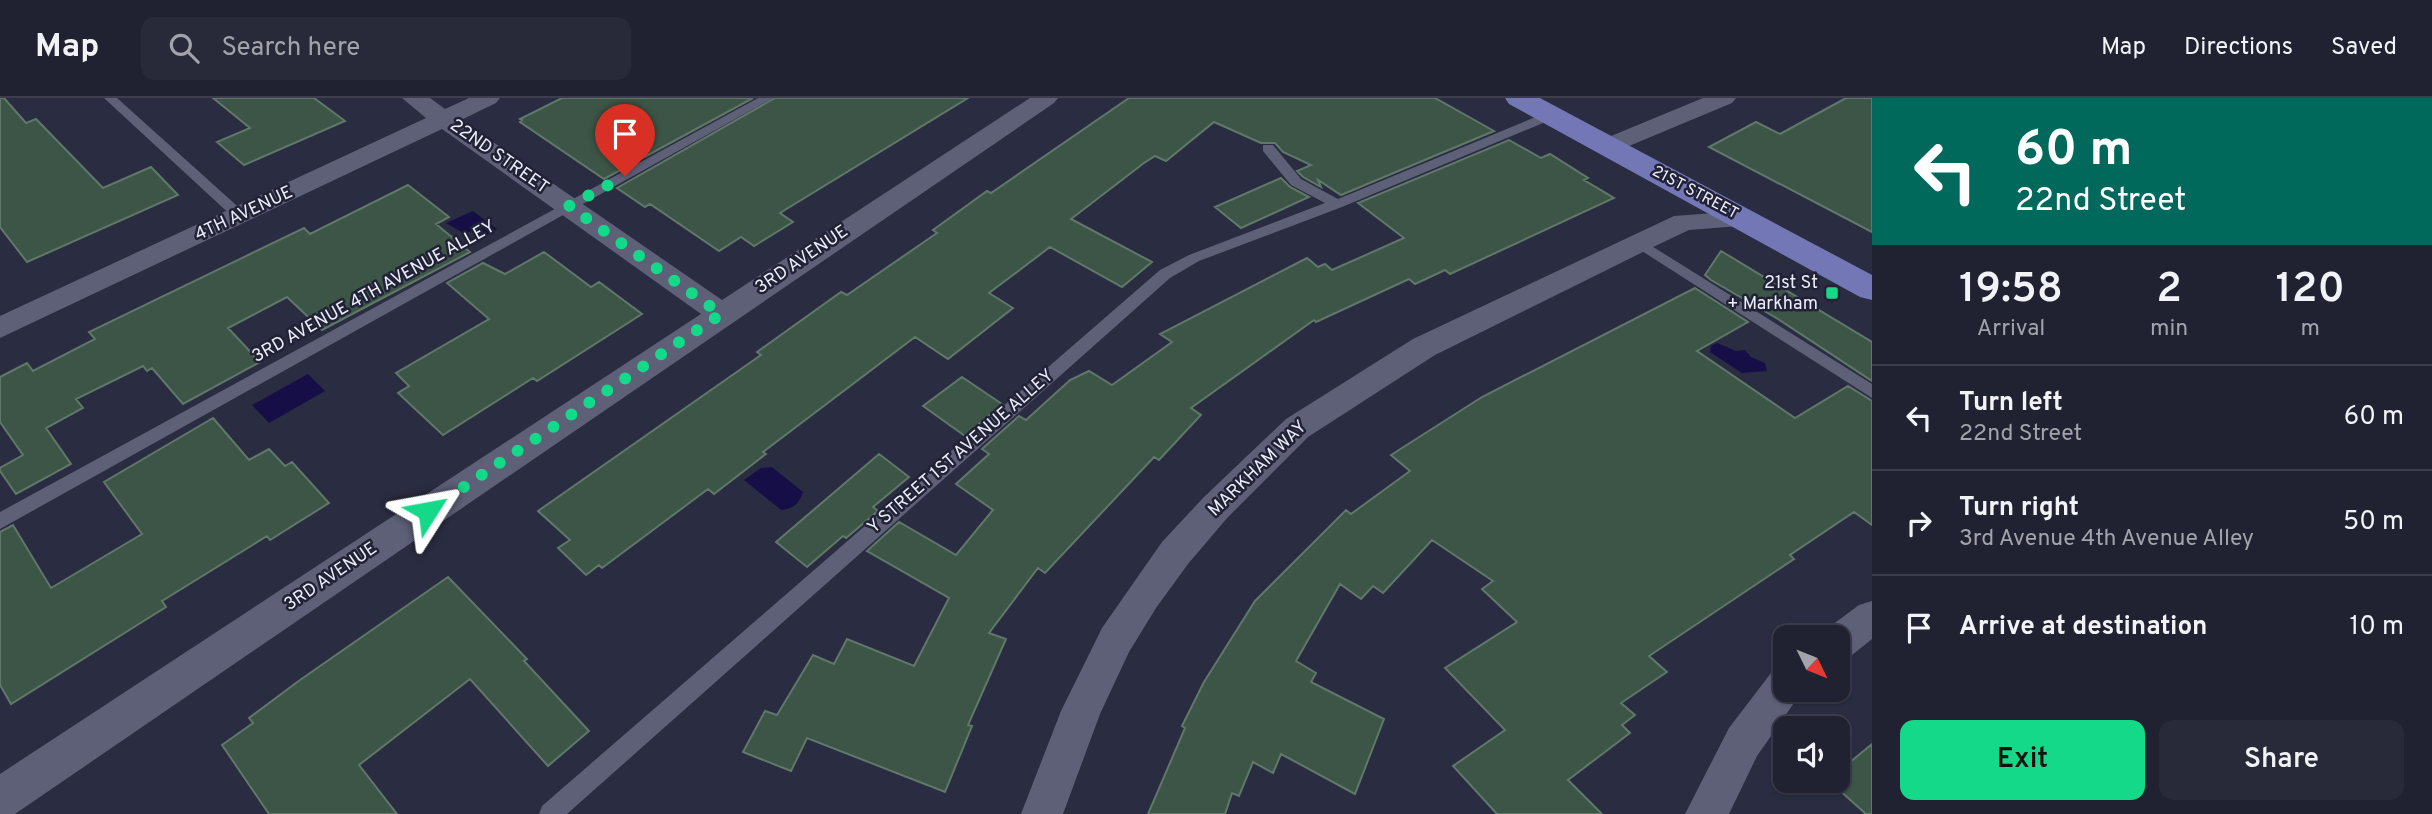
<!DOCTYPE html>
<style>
:root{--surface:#202131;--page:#282939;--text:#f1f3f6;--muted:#a2a3ab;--line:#3d3e4d;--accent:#14d989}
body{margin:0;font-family:Overpass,sans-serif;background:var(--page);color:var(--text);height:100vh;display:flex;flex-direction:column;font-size:26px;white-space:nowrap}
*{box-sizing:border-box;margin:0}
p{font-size:23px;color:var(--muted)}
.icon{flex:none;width:38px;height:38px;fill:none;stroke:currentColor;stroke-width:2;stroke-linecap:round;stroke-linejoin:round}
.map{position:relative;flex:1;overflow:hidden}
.panel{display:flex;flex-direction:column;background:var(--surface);width:560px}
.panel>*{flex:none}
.hud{background:#00695c;color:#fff;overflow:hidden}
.needle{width:46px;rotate:133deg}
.buttons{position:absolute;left:1773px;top:527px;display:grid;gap:14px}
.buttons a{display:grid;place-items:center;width:77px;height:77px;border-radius:14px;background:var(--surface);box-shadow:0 2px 5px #0004,0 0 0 2px var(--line);font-size:35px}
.pin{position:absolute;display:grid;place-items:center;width:60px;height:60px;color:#fff;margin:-72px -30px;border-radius:50% 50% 50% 0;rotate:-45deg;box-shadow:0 0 7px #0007}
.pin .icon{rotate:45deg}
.me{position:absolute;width:77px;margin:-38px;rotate:56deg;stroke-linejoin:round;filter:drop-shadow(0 0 5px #0008)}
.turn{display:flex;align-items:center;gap:24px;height:147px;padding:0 28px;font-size:32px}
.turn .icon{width:91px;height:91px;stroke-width:2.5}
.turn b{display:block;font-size:49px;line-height:60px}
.eta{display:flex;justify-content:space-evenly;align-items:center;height:119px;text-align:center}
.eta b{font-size:42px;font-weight:600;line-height:49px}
.button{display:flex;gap:14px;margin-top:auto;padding:14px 28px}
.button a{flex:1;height:80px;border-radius:14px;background:var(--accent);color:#111;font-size:28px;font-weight:600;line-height:80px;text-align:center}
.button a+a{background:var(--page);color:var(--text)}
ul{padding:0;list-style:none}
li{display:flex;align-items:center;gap:21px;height:105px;padding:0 28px;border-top:2px solid var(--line)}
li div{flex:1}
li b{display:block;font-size:26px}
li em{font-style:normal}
header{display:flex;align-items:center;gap:42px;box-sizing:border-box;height:98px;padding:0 35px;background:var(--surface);border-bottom:2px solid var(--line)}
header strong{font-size:33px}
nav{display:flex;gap:38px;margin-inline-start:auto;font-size:24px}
.search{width:490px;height:63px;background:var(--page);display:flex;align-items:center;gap:18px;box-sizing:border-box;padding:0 24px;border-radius:14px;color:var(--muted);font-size:26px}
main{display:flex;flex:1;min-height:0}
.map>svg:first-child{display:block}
</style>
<header>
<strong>Map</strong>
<div class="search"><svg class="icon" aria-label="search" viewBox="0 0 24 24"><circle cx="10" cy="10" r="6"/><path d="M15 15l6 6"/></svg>Search here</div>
<nav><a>Map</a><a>Directions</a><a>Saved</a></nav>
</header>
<main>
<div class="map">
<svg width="1872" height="716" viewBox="0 0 1872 716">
<rect width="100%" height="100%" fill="#2a2c41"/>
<!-- water -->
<path fill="#160e46" d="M 473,113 L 497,131 L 482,140 L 473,132 L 465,136 L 446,125 Z
M 1717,245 L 1736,253 L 1745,252 L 1751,259 L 1765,265 L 1767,273 L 1742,275 L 1710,254 L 1711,248 Z
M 308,276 L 325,293 L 269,325 L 252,307 Z
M 772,369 L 803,394 C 799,406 793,411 781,412 L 744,382 L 761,370 Z"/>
<!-- building -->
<path fill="#3d5547" stroke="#5f7869" stroke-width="2" d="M 0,0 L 4,0 L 26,25 L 36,21 L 103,90 L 151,69 L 178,97 L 27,164 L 0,129 Z
M 213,0 L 314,0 L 345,23 L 244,67 L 217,44 L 250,30 Z
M 562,0 L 753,0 L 604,81 L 520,24 L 522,22 L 520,21 Z
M 775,0 L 968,0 L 780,115 L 793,124 L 754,148 L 741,139 L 719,153 L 650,106 L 645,109 L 617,90 Z
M 1129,0 L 1435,0 L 1494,33 L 1341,97 L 1318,82 L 1321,89 L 1303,79 L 1297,73 L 1311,67 L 1283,54 L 1275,45 L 1261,45 L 1214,24 L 1166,63 L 1155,58 L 1144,65 L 1071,121 L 1152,164 L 1122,189 L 1050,149 L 989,195 L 1013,210 L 948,261 L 915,239 L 763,354 L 766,356 L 714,396 L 708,391 L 602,470 L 599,467 L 586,477 L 558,450 L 570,442 L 538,413 L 761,257 L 757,254 L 841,194 L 847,197 L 937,135 L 933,132 L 987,93 L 991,95 Z
M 1846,0 L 1872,0 L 1872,134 L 1709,49 L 1756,24 L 1780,36 Z
M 1509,42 L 1541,60 L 1550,56 L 1588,80 L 1584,82 L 1614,100 L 1450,176 L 1445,172 L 1415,186 L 1409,181 L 1316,224 L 1314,222 L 1191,310 L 1201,317 L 1159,362 L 1154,359 L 1045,475 L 1038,470 L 989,535 L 1006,541 L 968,627 L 972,628 L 945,694 L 807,640 L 791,673 L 743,654 L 765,613 L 777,617 L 813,557 L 834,566 L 847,541 L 914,568 L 949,500 L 867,453 L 899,424 L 956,457 L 993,412 L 956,386 L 989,356 L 982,351 L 1019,318 L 1026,322 L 1070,282 L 1089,273 L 1112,287 L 1172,244 L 1160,236 L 1307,160 L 1318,169 L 1325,166 L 1332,172 L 1404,140 L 1358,105 Z
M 1281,80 L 1290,89 L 1309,99 L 1241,130 L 1215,109 Z
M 408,87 L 449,119 L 436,126 L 470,154 L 322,232 L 287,199 L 228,230 L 260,264 L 183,306 L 152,270 L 147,273 L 143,268 L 76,301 L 83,310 L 46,330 L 71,366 L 16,396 L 0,373 L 0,370 L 23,357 L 0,324 L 0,279 L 27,265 L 33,273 L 95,241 L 89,234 L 304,130 L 310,136 Z
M 1721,153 L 1872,244 L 1872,283 L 1778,221 L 1711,182 L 1705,177 Z
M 544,154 L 591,189 L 599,184 L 642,216 L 537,283 L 533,280 L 443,337 L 398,295 L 409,288 L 396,275 L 489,221 L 447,185 L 483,165 L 505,176 Z
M 1695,190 L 1748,224 L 1697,253 L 1795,320 L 1848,288 L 1872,303 L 1872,427 L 1854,414 L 1790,457 L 1794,461 L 1649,558 L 1667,574 L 1621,605 L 1635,617 L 1622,627 L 1630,635 L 1568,682 L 1602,716 L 1497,716 L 1453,668 L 1505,632 L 1445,570 L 1517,524 L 1482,491 L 1493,483 L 1432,442 L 1383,495 L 1373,488 L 1361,501 L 1340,486 L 1296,563 L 1316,575 L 1311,584 L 1384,621 L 1355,696 L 1281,656 L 1273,675 L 1253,664 L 1239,698 L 1232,695 L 1225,716 L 1148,716 L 1185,630 L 1182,628 L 1204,584 L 1255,503 L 1346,412 L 1351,416 L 1410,373 L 1391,357 L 1482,299 Z
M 962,279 L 1002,306 L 965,338 L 923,308 Z
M 213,320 L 249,362 L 269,351 L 285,368 L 292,364 L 329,405 L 270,442 L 267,438 L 162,503 L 166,509 L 11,606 L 0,587 L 0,434 L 13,427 L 51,490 L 142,436 L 104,384 Z
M 879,356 L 909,379 L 873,409 L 878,413 L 846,440 L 843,438 L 807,469 L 776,444 Z
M 448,479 L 527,561 L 524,563 L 589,633 L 548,668 L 470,581 L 359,667 L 397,716 L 269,716 L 222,647 L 253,625 L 249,620 L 300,582 Z
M 1872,646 L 1872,716 L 1866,716 L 1828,682 L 1838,682 L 1838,674 Z"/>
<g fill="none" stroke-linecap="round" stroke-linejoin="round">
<!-- lane -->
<path fill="#5e6078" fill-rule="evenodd" d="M 104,0 L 117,0 L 245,115 L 245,121 L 235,121 Z
M 758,0 L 773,0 L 0,431 L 0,414 Z
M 1550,13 L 1556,17 L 1555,20 L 1342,109 L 1199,163 L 1170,180 L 567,716 L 539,716 L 542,708 L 1160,172 L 1189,157 L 1325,105 L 1291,87 L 1263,53 L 1263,47 L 1273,47 L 1301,81 L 1338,101 Z
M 1639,140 L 1872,286 L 1872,300 L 1634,148 L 1632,145 Z"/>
<!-- street -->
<path fill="#5e6078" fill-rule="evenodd" d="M 402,0 L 430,0 L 445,11 L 469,0 L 500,0 L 496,5 L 461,22 L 722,202 L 1030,0 L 1058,0 L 1054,5 L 15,716 L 0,716 L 0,676 L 701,216 L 442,31 L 0,240 L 0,218 L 426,20 Z
M 1703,0 L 1736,0 L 1732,5 L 1617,53 L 1608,56 L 1599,53 L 1595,48 L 1599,43 Z
M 1742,113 L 1752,115 L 1755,121 L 1752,127 L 1689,132 L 1649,151 L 1435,257 L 1308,339 L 1228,419 L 1188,466 L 1156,510 L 1129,554 L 1100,616 L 1063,716 L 1021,716 L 1061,613 L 1102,530 L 1162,444 L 1204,399 L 1286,321 L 1413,241 L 1674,118 Z
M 1872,503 L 1872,541 L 1852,557 L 1838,562 L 1838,539 L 1822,539 L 1824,533 L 1859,507 Z
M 1785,570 L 1785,592 L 1803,592 L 1757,658 L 1729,716 L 1685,716 L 1729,630 L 1771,575 Z"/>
<!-- primary -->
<path fill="#7477b6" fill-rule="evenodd" d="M 1505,0 L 1540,0 L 1872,177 L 1872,202 L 1860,199 L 1509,6 Z"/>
</g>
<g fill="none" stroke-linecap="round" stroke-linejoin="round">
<!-- route -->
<path stroke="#14d989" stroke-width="12" stroke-dasharray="0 21.6" d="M 428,413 L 721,216 L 569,108 L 625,78"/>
</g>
<!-- markers -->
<rect fill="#14d989" stroke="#212236" stroke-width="2.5" x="1825" y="188" width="14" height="14" rx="3.5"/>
<g text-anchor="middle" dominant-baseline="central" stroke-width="5" stroke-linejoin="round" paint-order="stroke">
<!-- far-street labels -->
<g font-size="16" fill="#ebedfb" stroke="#212236">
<text transform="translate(1695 95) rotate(28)">21ST STREET</text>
</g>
<!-- street labels -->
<g font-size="18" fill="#ebedfb" stroke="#212236">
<text transform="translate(499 59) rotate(35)">22ND STREET</text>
<text transform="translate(244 116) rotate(-25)">4TH AVENUE</text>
<text transform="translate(802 162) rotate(-34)">3RD AVENUE</text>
<text transform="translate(374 194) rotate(-29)">3RD AVENUE 4TH AVENUE ALLEY</text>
<text transform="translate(961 354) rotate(-41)">Y STREET 1ST AVENUE ALLEY</text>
<text transform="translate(1258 371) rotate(-44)">MARKHAM WAY</text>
<text transform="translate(331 479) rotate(-34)">3RD AVENUE</text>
</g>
<!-- poi labels -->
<g font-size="18" fill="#ebedfb" stroke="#212236" text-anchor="end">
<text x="1818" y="185">21st St<tspan x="1818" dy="21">+ Markham</tspan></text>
</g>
</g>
</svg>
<div class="buttons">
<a><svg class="needle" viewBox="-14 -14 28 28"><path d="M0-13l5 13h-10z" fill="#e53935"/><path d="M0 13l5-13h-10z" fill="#a2a3ab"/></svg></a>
<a><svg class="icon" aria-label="sound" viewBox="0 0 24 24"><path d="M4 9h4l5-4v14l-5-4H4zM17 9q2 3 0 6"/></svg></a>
</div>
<div class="pin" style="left:625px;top:78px;background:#d93025"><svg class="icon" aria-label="arrive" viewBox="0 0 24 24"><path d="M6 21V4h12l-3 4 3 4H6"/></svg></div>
<svg class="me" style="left:428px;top:413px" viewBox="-20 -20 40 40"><path d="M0-17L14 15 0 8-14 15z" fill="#14d989" stroke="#fff" stroke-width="4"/></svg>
</div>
<section class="panel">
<div class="hud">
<div class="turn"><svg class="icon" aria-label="left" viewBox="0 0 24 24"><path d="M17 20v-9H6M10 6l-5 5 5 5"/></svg><div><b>60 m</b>22nd Street</div></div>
</div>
<div class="eta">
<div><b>19:58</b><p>Arrival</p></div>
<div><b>2</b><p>min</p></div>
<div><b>120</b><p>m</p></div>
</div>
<ul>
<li><svg class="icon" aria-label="left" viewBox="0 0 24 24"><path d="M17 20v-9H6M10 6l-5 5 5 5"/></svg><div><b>Turn left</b><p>22nd Street</p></div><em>60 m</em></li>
<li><svg class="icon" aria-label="right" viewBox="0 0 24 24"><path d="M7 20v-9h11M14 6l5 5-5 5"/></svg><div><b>Turn right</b><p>3rd Avenue 4th Avenue Alley</p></div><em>50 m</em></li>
<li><svg class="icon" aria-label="arrive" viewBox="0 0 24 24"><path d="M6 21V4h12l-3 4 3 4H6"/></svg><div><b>Arrive at destination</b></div><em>10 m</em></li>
</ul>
<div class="button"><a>Exit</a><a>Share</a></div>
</section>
</main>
